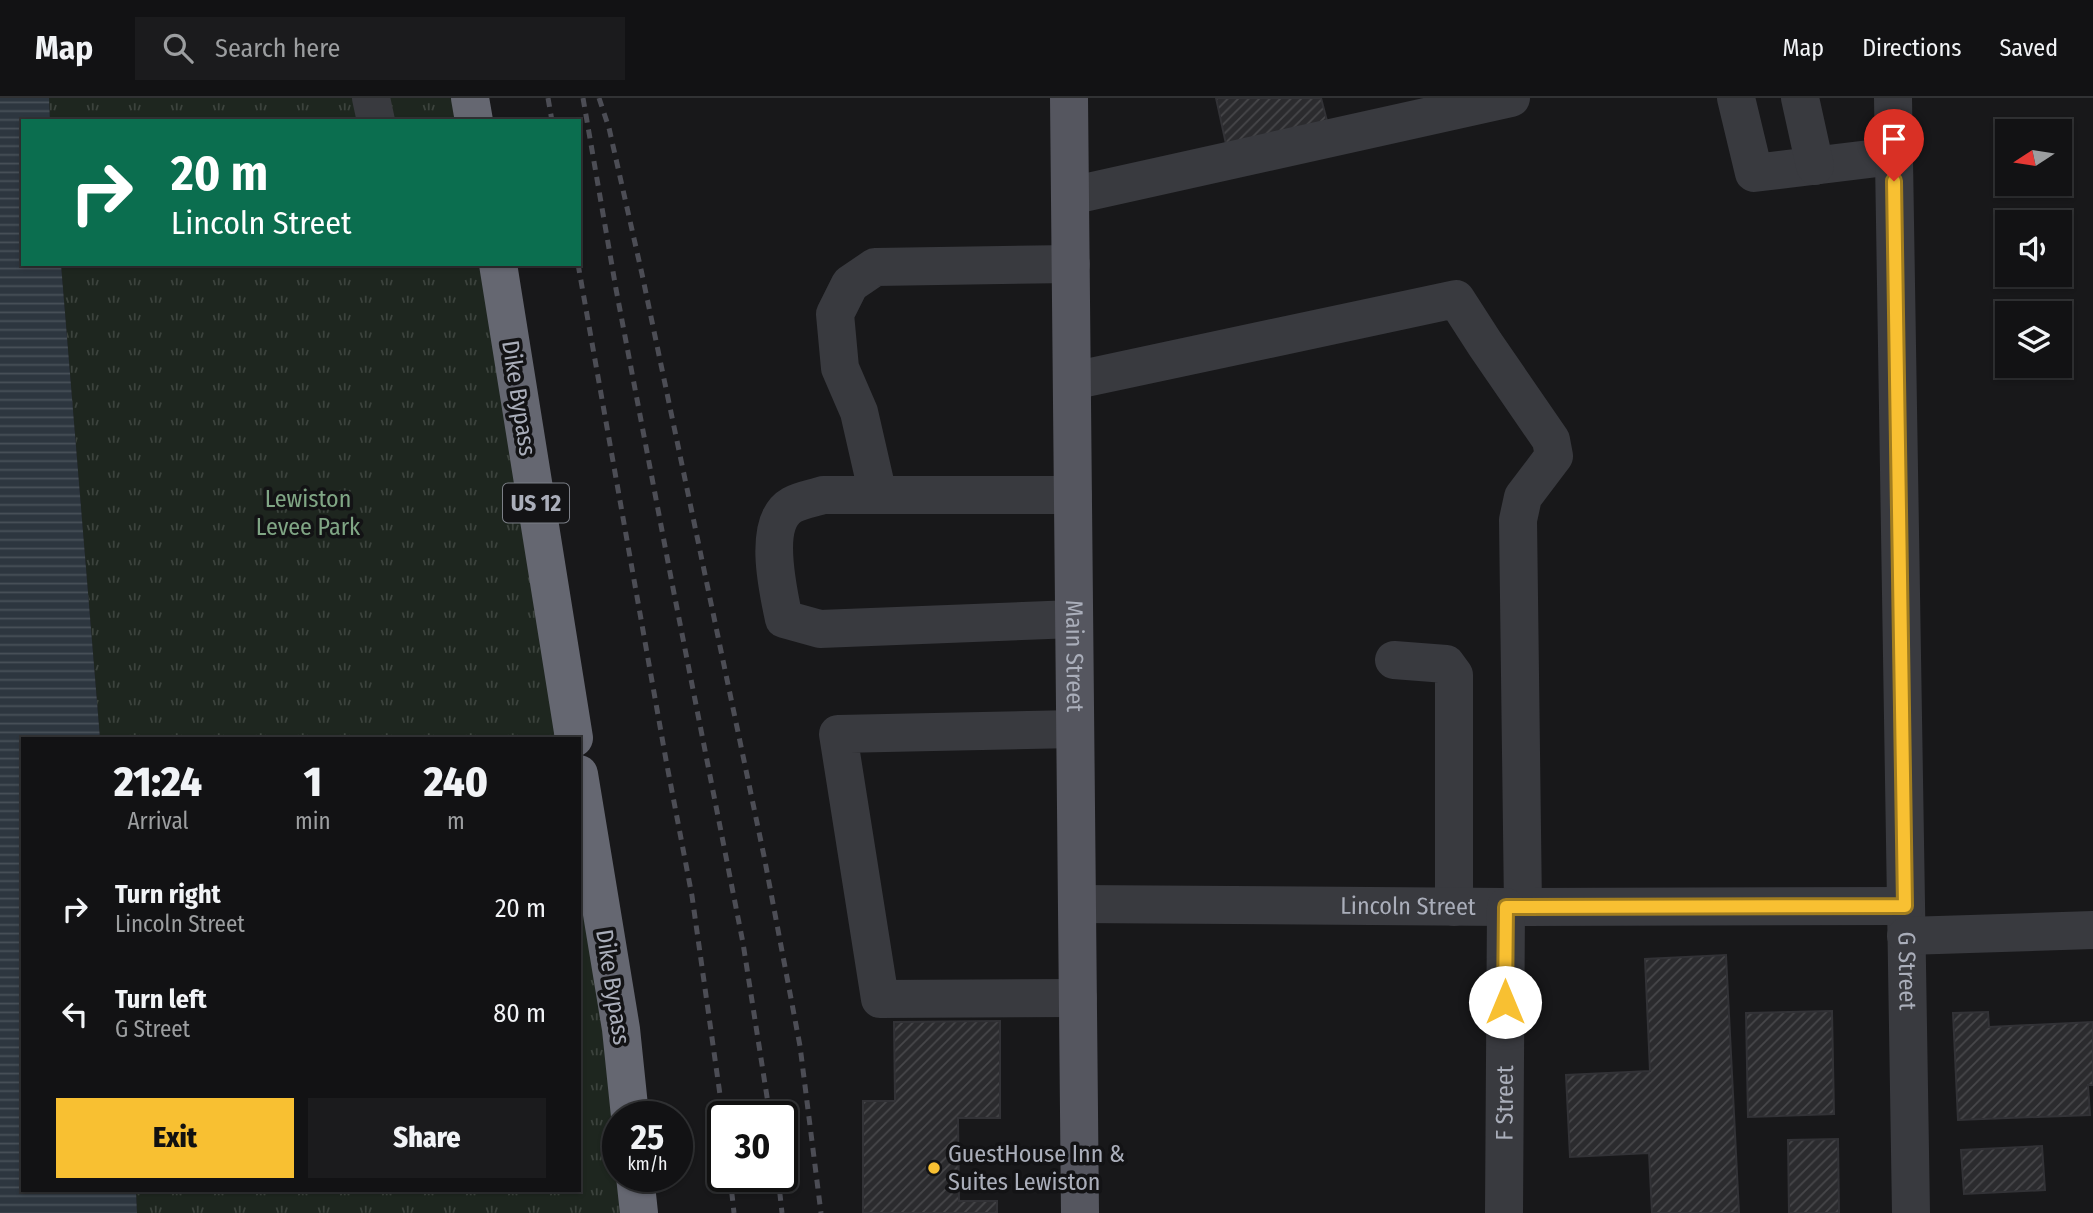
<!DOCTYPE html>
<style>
:root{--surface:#121214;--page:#1b1b1d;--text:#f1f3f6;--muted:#9c9ea0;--line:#313234;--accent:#f8c032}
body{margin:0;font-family:"Fira Sans Condensed",sans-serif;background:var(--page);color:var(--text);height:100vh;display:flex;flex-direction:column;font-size:26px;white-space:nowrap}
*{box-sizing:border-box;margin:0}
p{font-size:23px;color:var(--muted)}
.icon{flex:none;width:38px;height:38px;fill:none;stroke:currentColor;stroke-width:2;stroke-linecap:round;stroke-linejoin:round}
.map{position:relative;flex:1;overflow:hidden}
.side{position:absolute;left:21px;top:639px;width:560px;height:455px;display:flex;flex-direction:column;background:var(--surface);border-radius:0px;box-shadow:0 2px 5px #0004,0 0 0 2px var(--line)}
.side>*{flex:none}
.guide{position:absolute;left:21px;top:21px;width:560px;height:147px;border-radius:0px;box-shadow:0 2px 5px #0004,0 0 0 2px var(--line);background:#0b6e4f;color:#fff;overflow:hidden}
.needle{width:46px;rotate:258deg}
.controls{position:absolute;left:1995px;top:21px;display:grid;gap:14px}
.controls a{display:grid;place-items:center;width:77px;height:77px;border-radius:0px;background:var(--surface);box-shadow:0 2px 5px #0004,0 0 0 2px var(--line);font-size:35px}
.speed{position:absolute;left:602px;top:1003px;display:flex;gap:14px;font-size:35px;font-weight:700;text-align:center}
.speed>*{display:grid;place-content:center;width:91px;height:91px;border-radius:50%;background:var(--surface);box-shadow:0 2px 5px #0004,0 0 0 2px var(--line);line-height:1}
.speed small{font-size:18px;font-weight:400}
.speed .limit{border:4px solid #111;border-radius:10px;background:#fff;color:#111}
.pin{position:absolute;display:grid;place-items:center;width:60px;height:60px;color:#fff;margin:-72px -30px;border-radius:50% 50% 50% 0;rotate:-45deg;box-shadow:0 0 7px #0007}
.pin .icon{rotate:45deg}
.me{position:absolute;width:77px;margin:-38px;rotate:0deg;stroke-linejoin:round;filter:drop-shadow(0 0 5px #0008)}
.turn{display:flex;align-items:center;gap:24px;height:147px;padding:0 35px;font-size:32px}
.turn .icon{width:91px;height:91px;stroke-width:2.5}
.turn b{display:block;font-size:49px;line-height:60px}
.eta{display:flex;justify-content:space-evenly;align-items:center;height:119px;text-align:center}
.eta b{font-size:42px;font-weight:800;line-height:49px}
.button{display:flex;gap:14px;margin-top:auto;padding:14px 35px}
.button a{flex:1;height:80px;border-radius:0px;background:var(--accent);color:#111;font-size:28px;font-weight:800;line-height:80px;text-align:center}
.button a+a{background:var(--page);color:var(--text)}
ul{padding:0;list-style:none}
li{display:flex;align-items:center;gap:21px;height:105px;padding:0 35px}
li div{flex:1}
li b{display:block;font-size:26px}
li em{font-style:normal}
header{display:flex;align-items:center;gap:42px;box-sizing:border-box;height:98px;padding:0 35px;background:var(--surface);border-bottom:2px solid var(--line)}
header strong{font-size:33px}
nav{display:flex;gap:38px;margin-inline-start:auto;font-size:24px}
.search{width:490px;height:63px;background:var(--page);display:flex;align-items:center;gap:18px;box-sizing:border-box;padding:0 24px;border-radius:0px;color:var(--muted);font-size:26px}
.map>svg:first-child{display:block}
</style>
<header>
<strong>Map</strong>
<div class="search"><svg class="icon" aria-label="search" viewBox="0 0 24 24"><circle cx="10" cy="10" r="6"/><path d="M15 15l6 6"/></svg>Search here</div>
<nav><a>Map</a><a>Directions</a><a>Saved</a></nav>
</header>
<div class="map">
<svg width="2093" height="1115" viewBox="0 0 2093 1115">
<defs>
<pattern id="grass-tufts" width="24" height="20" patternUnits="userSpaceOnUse" patternTransform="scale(1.75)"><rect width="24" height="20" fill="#1e261f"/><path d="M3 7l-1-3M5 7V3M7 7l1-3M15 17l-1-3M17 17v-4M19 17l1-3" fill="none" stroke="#3c433d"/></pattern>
<pattern id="water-rules" width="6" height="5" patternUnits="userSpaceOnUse" patternTransform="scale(1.75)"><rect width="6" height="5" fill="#2d363f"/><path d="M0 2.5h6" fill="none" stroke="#495159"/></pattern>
<pattern id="building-hatch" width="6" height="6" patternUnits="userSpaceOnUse" patternTransform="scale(1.75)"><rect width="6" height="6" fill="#2b2b2e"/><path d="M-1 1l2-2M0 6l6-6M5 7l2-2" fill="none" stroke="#47474a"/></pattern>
</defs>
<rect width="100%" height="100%" fill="#18181a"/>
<!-- grass -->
<path fill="url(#grass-tufts)" d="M 49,0 L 470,0 L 474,23 L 50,23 Z
M 61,166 L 498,166 L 574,640 L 100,640 Z
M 579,676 L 618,1018 L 618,1078 L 639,1115 L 137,1115 L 136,1092 L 579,1092 Z"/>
<!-- water -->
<path fill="url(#water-rules)" d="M 0,0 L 49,0 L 50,23 L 23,23 L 23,166 L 61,166 L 100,640 L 23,640 L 23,1092 L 136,1092 L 137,1115 L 0,1115 Z"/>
<!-- building -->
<path fill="url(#building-hatch)" stroke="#323236" stroke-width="2" d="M 1216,0 L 1321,0 L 1327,23 L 1226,46 Z
M 1726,857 L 1739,1115 L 1652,1115 L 1649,1055 L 1570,1059 L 1566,977 L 1650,973 L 1645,861 Z
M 1832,913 L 1834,1016 L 1748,1019 L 1746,915 Z
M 1988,914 L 1989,929 L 2093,924 L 2093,987 L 2088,987 L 2090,1017 L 1958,1022 L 1953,915 Z
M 1000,923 L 1000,1020 L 958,1020 L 959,1103 L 997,1103 L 997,1115 L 863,1115 L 863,1003 L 895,1003 L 894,924 Z
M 1838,1041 L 1839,1115 L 1789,1115 L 1788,1042 Z
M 2042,1048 L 2045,1092 L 1964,1096 L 1961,1052 Z"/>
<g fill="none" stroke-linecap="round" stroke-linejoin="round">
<!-- minor -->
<g stroke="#393a3f" stroke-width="38">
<path d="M 371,0 L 376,23"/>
<path d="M 1736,0 L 1754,75 L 1894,58"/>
<path d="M 1800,0 L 1815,68"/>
<path id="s1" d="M 1893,0 L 1911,1115"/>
<path d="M 1070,98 L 1511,0"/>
<path d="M 1072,283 L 1456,201 L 1485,246 L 1551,342 L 1554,358 L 1523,399 L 1518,422 L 1523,809"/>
<path d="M 878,397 L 859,314 L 840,270 L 835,216 L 850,186 L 875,169 L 1071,166"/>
<path d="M 1073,397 L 823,397 C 814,400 801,402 792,407 C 762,424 778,493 784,521 L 820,531 L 1074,521"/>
<path d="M 1394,562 L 1446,566 L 1454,577 L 1454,809"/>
<path d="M 1075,631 L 838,636 L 880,901 L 1078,900"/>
<path id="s2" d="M 1077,806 L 1506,809 L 1905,808"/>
<path d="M 1906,838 L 2093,832"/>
<path id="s3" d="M 1504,1115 L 1506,809"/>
</g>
<!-- major -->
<path stroke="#55565f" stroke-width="38" id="s4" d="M 1069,0 L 1080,1115"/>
<!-- highway -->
<path stroke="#656771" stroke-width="38" d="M 470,0 L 474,23
M 498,166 L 574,640
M 579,676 L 621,931 L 630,1018
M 635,1078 L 639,1115"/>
<!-- rail -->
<path stroke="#4c4d55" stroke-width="5" stroke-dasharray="9 7" stroke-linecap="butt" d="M 548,0 L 552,23
M 583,0 L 616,191 L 672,485 L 743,845 L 770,1018
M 599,0 L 609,30 L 642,176 L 764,758 L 800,948 L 821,1115
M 578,166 L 666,662 L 692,798 L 723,1018
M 730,1078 L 734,1115
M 778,1078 L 782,1115"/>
</g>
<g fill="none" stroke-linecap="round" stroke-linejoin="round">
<!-- route casing -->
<g stroke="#a17d20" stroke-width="18">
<path id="route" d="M 1505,904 L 1506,809 L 1905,808 L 1894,83"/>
</g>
<!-- route -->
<use href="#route" stroke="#f8c032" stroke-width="12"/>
</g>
<!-- markers -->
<circle fill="#f8c032" stroke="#131315" stroke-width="2.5" cx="934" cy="1070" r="7"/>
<g text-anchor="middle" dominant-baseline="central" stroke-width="7" stroke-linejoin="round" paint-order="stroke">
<!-- shield labels -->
<rect fill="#131315" stroke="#7d8088" stroke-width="2" x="503" y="385.5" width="66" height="39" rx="5"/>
<g font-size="23" font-weight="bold" fill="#aaaeba">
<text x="536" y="405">US 12</text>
</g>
<!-- street labels -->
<g font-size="24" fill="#aaaeba" stroke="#131315">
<text transform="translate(519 300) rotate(81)">Dike Bypass</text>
<text stroke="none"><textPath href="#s4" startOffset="558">Main Street</textPath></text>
<text stroke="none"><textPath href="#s2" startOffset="331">Lincoln Street</textPath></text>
<text stroke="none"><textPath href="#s1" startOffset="873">G Street</textPath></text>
<text transform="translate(613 889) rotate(81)">Dike Bypass</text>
<text stroke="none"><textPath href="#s3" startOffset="110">F Street</textPath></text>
</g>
<!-- park labels -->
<g font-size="24" fill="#80a685" stroke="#131315">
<text x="308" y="401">Lewiston<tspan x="308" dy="28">Levee Park</tspan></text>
</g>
<!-- poi labels -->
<g font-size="24" fill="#aaaeba" stroke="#131315" text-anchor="start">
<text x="948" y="1056">GuestHouse Inn &amp;<tspan x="948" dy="28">Suites Lewiston</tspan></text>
</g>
</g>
</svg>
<div class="controls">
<a><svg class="needle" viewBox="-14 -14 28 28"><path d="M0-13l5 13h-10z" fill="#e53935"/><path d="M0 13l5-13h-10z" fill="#9c9ea0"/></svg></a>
<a><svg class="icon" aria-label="sound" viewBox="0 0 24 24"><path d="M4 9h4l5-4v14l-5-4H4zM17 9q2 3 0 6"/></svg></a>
<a><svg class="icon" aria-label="layers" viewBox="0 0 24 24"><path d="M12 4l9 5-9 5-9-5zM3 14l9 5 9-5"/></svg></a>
</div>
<div class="speed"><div>25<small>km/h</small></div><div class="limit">30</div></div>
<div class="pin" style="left:1894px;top:83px;background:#d93025"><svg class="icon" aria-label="arrive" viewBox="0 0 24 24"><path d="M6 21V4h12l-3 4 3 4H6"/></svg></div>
<svg class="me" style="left:1505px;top:904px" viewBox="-20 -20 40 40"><circle r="19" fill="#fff"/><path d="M0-13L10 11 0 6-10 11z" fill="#f8c032"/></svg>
<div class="guide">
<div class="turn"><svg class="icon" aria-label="right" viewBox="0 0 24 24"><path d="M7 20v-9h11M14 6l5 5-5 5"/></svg><div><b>20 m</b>Lincoln Street</div></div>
</div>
<section class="side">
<div class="eta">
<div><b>21:24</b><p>Arrival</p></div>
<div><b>1</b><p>min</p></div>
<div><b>240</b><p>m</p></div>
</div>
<ul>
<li><svg class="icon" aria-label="right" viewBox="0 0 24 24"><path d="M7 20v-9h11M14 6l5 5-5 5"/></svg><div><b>Turn right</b><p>Lincoln Street</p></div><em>20 m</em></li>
<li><svg class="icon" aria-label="left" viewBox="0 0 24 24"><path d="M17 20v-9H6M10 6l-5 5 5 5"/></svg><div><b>Turn left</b><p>G Street</p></div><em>80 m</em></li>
</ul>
<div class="button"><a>Exit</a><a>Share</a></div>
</section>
</div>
